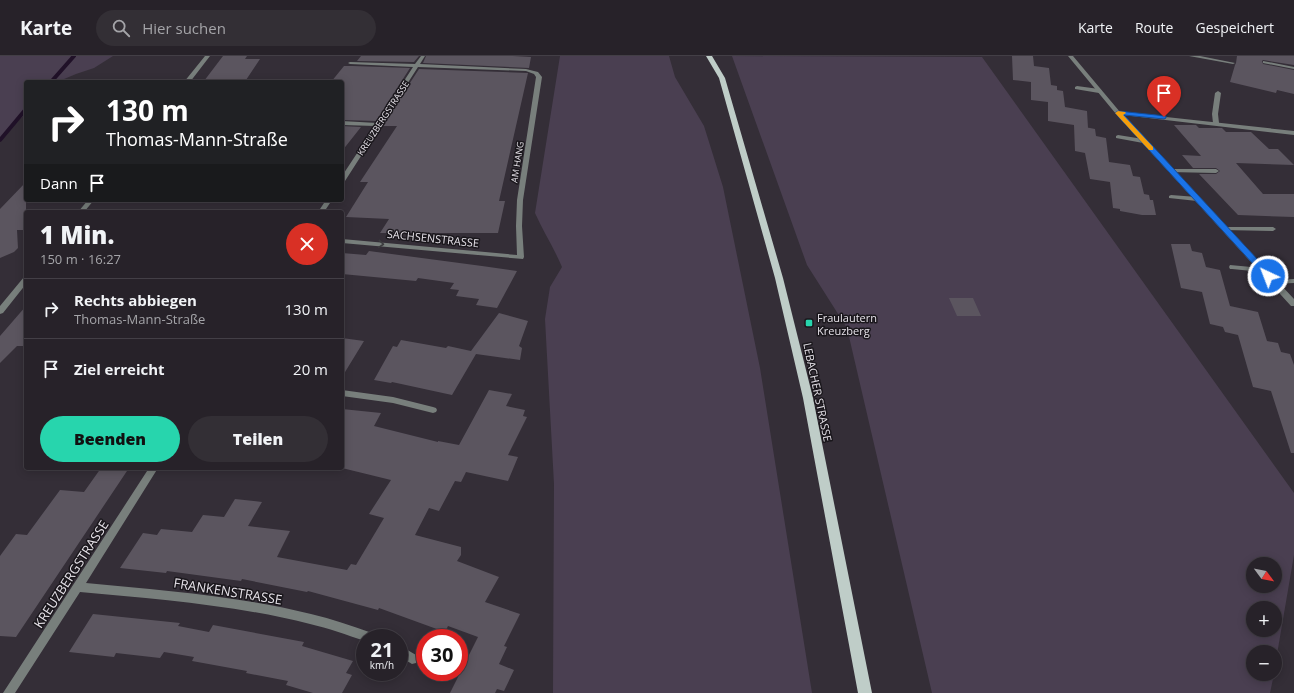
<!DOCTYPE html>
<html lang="de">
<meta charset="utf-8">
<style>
:root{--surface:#272229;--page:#332f35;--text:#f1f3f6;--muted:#a4a4a8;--line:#433f46;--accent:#27d5ad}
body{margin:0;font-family:"Open Sans",sans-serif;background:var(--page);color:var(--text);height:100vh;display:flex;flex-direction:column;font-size:15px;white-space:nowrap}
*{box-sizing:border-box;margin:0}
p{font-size:13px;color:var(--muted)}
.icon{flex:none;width:22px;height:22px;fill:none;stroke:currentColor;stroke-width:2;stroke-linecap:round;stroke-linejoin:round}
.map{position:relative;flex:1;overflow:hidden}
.sheet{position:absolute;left:24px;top:154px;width:320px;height:260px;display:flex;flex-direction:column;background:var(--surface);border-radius:4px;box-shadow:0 2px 10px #0003,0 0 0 1px var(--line)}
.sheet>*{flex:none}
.guide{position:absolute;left:24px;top:24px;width:320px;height:122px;border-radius:4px;box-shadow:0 2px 10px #0003,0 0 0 1px var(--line);background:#202124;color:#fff;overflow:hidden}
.needle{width:26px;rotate:122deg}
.fabs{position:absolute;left:1246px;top:501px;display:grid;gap:8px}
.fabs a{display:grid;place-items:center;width:36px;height:36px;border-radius:50%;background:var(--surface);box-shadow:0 2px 10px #0003,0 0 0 1px var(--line);font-size:20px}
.speed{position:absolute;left:356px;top:573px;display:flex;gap:8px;font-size:20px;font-weight:700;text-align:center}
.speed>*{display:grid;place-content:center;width:52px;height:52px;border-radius:50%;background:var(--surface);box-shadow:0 2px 10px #0003,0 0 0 1px var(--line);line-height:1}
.speed small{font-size:10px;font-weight:400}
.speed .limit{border:6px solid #d22;background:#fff;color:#111}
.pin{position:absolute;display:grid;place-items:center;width:34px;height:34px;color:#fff;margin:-41px -17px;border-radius:50% 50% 50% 0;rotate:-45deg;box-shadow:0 0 4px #0007}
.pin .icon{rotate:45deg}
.me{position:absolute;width:44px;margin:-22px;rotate:317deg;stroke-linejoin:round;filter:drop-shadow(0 0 3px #0008)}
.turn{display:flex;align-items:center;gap:14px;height:84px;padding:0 16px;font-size:18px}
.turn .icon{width:52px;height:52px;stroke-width:2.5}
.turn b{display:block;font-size:28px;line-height:34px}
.then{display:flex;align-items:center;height:38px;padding:0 16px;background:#0003;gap:8px;font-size:15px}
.round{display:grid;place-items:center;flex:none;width:42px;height:42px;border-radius:21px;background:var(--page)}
.summary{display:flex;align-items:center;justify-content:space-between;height:68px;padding:0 16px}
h1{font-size:24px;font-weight:800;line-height:30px}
.primary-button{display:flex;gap:8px;margin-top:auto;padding:8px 16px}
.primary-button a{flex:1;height:46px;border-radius:24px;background:var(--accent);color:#111;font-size:16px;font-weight:800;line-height:46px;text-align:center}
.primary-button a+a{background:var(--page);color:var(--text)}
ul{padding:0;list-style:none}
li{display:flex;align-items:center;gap:12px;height:60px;padding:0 16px;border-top:1px solid var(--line)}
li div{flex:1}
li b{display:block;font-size:15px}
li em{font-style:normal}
header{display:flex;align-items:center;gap:24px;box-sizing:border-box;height:56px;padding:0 20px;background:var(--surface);border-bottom:1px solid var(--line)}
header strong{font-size:19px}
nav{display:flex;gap:22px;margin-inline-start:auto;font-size:14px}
.search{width:280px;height:36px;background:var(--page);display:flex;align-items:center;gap:10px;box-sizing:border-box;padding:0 14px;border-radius:22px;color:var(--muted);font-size:15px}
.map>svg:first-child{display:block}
</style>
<header>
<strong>Karte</strong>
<div class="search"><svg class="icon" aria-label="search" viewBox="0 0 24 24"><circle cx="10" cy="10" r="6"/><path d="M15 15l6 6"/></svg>Hier suchen</div>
<nav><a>Karte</a><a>Route</a><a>Gespeichert</a></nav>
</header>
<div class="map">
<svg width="1294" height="637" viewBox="0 0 1294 637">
<rect width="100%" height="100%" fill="#342e37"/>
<!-- green -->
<path fill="#4a3f51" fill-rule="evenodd" d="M 0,0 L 113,0 L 94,12 L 76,18 L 57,26 L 26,26 L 26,57 L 0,83 Z
M 560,0 L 669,0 L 675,21 L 704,70 L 723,131 L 760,312 L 812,637 L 553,637 L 554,428 L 545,263 L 550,231 L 562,211 C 554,192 543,175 535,157 Z
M 732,0 L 982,1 L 1294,437 L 1294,499 L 1275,610 L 1275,596 L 1253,596 L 1253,618 L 1274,618 L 1270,637 L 932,637 L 847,272 L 807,209 ZM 1253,508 L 1275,508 L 1275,530 L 1253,530 ZM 1253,552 L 1275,552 L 1275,574 L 1253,574 Z"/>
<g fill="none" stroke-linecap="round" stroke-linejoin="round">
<!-- stream -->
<path stroke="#201128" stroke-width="4" d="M 51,26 L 74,0
M 0,84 L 26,53"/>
</g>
<!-- building -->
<path fill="#5b555f" d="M 223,0 L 247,0 L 245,3 L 260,3 L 246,24 L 204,25 Z
M 361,0 L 419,0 L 414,6 L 357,5 Z
M 426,0 L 513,0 L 531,1 L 529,12 L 423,7 Z
M 1012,0 L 1033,0 L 1034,10 L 1049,12 L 1051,29 L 1057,30 L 1057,34 L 1063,35 L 1065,51 L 1087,55 L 1088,72 L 1085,71 L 1095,73 L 1096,80 L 1106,82 L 1109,106 L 1130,109 L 1133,120 L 1140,121 L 1144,138 L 1149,139 L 1150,144 L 1153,144 L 1156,159 L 1142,159 L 1120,155 L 1120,153 L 1113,152 L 1110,126 L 1090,123 L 1085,97 L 1075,95 L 1074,69 L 1048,65 L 1048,46 L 1031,44 L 1031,26 L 1013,24 Z
M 1237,0 L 1294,0 L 1294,9 L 1263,4 L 1262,5 L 1263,8 L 1294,14 L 1294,38 L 1277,34 L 1276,37 L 1230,26 L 1235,9 L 1236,7 Z
M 344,10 L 353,10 L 410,12 L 376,65 L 342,64 L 342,26 L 331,26 Z
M 419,13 L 528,17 L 499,145 L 505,145 L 498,177 L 380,177 L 389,163 L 346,161 L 368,126 L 360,126 L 397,70 L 382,70 Z
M 1174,69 L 1196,69 L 1199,72 L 1222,72 L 1226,76 L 1251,76 L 1269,93 L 1278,93 L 1294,109 L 1236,107 L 1263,138 L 1294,138 L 1294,161 L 1238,159 L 1199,118 L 1216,118 L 1220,115 L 1216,112 L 1193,112 L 1182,99 L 1201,100 Z
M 342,70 L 361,71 L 342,95 Z
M 26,126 L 26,174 L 17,174 L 18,192 L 14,196 L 0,202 L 0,153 Z
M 1171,188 L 1190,188 L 1192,195 L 1202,197 L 1206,211 L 1220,214 L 1230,250 L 1258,256 L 1267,285 L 1278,287 L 1281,296 L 1290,298 L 1294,309 L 1294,397 L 1291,397 L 1271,335 L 1253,331 L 1238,279 L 1225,276 L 1223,271 L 1210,268 L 1202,236 L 1181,232 Z
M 369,195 L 482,210 L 517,215 L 497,252 L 476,249 L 479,243 L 456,240 L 459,234 L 450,233 L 454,227 L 418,222 L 416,225 L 342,218 L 342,197 L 366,199 Z
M 949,242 L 973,242 L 981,260 L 957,260 Z
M 26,250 L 26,290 L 17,290 L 0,307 L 0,280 Z
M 499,257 L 528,265 L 519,290 L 522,292 L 520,304 L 476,298 L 452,339 L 392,326 L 391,327 L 374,324 L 393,290 L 397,291 L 401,284 L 446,292 L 448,290 L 471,295 Z
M 342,282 L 364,285 L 342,321 Z
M 489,334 L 512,338 L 506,350 L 525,354 L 523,360 L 527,361 L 508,399 L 518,401 L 508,425 L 466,416 L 461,426 L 455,425 L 439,455 L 429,452 L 415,479 L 461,491 L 461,499 L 457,505 L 499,521 L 485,546 L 520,558 L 504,590 L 507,591 L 499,608 L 514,614 L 504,635 L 497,633 L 495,637 L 450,637 L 478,581 L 448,570 L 445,576 L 379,552 L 378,554 L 308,535 L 307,536 L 242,523 L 241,525 L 167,515 L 166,517 L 120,512 L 143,477 L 157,479 L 161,473 L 192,476 L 203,459 L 224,461 L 235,443 L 262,446 L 248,470 L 290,475 L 277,501 L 347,514 L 351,508 L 356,509 L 384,462 L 369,458 L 391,424 L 342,412 L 342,353 L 381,357 L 374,370 L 438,386 L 438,385 L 459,389 Z
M 101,412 L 129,412 L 16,581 L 0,580 L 0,500 L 16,478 L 27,479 L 60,434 L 84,436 Z
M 93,558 L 180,567 L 178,570 L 209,576 L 213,569 L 304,586 L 302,590 L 353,605 L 346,617 L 352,619 L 342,637 L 313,637 L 286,629 L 288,625 L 246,617 L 247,615 L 192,605 L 194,601 L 164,596 L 160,602 L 116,597 L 114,601 L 69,596 Z"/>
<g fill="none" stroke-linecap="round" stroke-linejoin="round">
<!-- service -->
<path fill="#787f7c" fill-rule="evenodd" d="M 1189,0 L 1200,0 L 1235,7 L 1233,8 Z
M 1077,30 L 1099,33 L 1102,35 L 1099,37 L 1075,33 L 1075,31 Z
M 1218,35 L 1221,37 L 1218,58 L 1219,67 L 1216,69 L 1213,67 L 1212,58 L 1215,37 Z
M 1118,79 L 1143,83 L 1146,85 L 1143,87 L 1116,82 L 1116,80 Z
M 1171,113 L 1216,113 L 1219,115 L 1216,117 L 1169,116 L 1169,114 Z
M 1171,139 L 1197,141 L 1200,143 L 1197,145 L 1169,142 L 1169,140 Z
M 1226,171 L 1273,171 L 1276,173 L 1273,175 L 1224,174 L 1224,172 Z
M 1230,209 L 1262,212 L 1265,214 L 1262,216 L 1232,213 L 1230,213 L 1229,211 Z
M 1294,223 L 1294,227 L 1273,228 L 1269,226 L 1273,224 Z"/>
<!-- minor -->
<path fill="#787f7c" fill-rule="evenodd" d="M 205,0 L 210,0 L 190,26 L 184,26 Z
M 421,0 L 425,0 L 420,8 L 526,13 L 538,16 L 542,21 L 523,144 L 522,170 L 524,201 L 523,203 L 342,187 L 342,183 L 517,199 L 516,170 L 517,144 L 536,21 L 534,18 L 526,15 L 418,11 L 345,125 L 342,127 L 342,120 L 375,70 L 342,69 L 342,65 L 377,67 L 413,11 L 350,8 L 348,7 L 350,6 L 415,8 Z
M 1068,0 L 1073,0 L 1120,56 L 1294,75 L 1294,79 L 1123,59 L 1294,243 L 1294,250 L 1291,250 L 1116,58 Z
M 1263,5 L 1294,11 L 1294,13 L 1263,7 Z
M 88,144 L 94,144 L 84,156 L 78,156 Z
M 326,144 L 332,144 L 324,156 L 318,156 Z
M 24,221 L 26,221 L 26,228 L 3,257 L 0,258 L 0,250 Z
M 342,334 L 393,341 L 433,351 L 436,352 L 437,354 L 436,356 L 433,357 L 393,347 L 342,340 Z
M 149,412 L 158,412 L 86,527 C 161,534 238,540 311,558 C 332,563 352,570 372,577 L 376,578 L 377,582 L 365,582 L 365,585 C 347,579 328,572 310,568 C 235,549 156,543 80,536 L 15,637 L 3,637 Z
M 399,589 L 416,599 L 417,603 L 416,607 L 412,608 L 399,600 Z"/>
<!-- primary -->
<path fill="#bfcdc8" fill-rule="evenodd" d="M 706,0 L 712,0 L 725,22 L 783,222 L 813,342 L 872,637 L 858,637 L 803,342 L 775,222 L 719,22 Z"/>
</g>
<!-- one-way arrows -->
<defs><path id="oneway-chevron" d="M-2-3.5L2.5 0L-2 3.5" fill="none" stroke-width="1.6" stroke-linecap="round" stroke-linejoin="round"/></defs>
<use stroke="#3b3b3e" href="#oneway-chevron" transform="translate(381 188) rotate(5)"/>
<!-- route -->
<path fill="#1a73e8" stroke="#114b97" d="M 1118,55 L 1166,60 L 1166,62 L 1164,63 L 1124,59 L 1271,218 L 1271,221 L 1265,221 L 1116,58 L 1115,57 Z"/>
<!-- slow -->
<path fill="#f59e0b" d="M 1118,55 L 1125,56 L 1126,57 L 1123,59 L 1153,91 L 1153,94 L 1149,94 L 1116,58 L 1115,57 Z"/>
<!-- markers -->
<rect fill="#27d5ad" stroke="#1a171c" stroke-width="1.5" x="805" y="263" width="8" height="8" rx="2"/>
<g text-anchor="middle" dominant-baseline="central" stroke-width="3" stroke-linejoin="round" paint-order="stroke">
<!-- far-street labels -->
<g font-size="9" fill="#e5e1e8" stroke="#1a171c">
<text transform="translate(383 62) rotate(-57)">KREUZBERGSTRASSE</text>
<text transform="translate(517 106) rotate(-81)">AM HANG</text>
</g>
<!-- street labels -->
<g font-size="11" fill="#e5e1e8" stroke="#1a171c">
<text transform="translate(433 182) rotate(6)">SACHSENSTRASSE</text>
<text transform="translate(818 336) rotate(78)">LEBACHER STRASSE</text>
</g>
<!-- poi labels -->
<g font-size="11" fill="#e5e1e8" stroke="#1a171c" text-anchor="start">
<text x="817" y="261">Fraulautern<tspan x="817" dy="13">Kreuzberg</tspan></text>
</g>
<!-- near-street labels -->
<g font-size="13" fill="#e5e1e8" stroke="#1a171c">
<text transform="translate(71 518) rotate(-57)">KREUZBERGSTRASSE</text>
<text transform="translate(228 535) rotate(9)">FRANKENSTRASSE</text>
</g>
</g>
</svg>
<div class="fabs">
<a><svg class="needle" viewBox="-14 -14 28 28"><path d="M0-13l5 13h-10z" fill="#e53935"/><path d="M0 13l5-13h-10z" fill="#a4a4a8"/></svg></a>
<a>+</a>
<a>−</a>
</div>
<div class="speed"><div>21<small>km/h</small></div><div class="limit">30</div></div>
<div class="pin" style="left:1164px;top:61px;background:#d93025"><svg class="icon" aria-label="arrive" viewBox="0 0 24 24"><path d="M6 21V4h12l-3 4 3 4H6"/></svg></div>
<svg class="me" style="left:1268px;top:220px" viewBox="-20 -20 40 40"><circle r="17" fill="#1a73e8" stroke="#fff" stroke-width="3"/><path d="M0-11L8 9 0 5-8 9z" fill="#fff"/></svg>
<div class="guide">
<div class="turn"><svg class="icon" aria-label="right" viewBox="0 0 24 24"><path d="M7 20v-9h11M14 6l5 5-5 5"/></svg><div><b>130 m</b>Thomas-Mann-Straße</div></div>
<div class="then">Dann<svg class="icon" aria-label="arrive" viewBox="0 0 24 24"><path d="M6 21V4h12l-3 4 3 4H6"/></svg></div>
</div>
<section class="sheet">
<div class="summary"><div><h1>1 Min.</h1><p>150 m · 16:27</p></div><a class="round" style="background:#d93025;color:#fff"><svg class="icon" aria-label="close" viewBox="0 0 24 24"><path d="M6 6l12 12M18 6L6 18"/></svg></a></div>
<ul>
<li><svg class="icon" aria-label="right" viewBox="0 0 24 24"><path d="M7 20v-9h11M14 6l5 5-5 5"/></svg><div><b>Rechts abbiegen</b><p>Thomas-Mann-Straße</p></div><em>130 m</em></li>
<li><svg class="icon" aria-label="arrive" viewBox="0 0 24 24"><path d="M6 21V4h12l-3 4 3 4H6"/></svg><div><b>Ziel erreicht</b></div><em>20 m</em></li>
</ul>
<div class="primary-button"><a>Beenden</a><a>Teilen</a></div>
</section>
</div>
